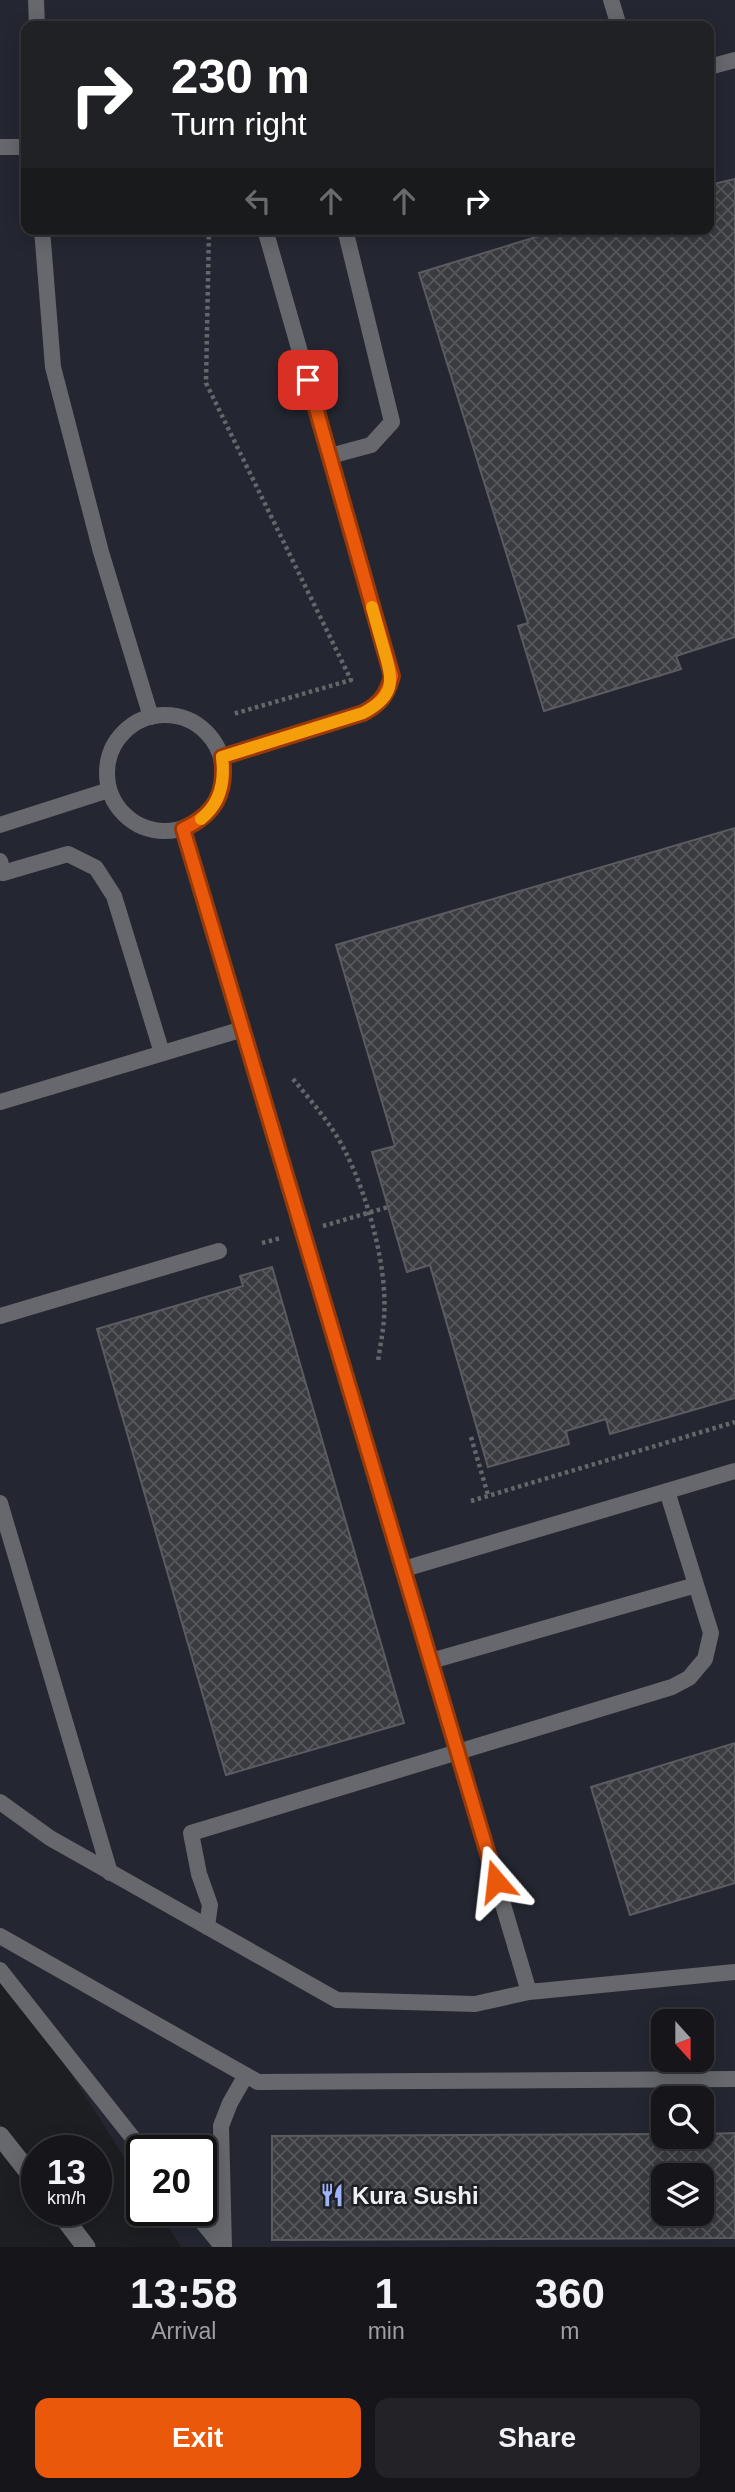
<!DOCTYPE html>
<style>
:root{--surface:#16161a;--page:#232327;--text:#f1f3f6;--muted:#9e9fa2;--line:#353539;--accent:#ea580c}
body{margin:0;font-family:Helvetica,sans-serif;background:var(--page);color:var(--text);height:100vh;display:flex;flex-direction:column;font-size:26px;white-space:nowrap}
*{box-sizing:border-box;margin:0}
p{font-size:23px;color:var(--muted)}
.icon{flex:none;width:38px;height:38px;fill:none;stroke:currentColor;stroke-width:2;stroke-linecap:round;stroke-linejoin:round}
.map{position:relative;height:2247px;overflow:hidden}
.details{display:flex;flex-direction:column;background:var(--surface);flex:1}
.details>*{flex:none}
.guide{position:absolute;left:21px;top:21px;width:693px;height:214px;border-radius:14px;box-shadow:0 4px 18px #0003,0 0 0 2px var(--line);background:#202124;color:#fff;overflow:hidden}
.needle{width:46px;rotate:159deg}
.tools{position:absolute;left:651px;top:2009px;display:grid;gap:14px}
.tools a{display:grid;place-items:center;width:63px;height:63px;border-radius:14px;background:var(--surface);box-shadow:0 4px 18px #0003,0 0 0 2px var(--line);font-size:35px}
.speed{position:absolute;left:21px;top:2135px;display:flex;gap:14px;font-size:35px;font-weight:700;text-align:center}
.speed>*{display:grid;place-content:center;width:91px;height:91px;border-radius:50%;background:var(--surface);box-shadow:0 4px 18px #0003,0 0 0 2px var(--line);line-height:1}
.speed small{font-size:18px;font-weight:400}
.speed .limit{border:4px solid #111;border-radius:10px;background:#fff;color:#111}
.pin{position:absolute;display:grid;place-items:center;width:60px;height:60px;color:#fff;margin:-30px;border-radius:14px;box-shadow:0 4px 10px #0006}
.me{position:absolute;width:77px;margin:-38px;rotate:343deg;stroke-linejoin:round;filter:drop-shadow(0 0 5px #0008)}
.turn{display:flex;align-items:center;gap:24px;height:147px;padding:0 35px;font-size:32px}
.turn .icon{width:91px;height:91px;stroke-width:2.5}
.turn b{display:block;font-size:49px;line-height:60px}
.lanes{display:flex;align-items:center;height:66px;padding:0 35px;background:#0003;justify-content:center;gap:35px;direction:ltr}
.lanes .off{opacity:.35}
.eta{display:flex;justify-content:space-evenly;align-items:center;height:119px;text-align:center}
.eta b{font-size:42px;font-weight:600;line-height:49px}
.primary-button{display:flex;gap:14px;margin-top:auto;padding:14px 35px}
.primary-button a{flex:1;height:80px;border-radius:14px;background:var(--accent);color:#fff;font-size:28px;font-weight:600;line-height:80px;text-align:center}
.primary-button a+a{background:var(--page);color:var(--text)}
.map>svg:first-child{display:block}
</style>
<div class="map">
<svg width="735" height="2247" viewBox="0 0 735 2247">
<defs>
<pattern id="building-cross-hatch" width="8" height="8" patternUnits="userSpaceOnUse" patternTransform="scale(1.75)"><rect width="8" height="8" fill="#3a3b40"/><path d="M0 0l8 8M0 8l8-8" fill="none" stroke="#57585c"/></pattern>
</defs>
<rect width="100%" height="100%" fill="#1d1e22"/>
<!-- built -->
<path fill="#242731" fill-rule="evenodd" d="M 0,0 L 735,0 L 735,2247 L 181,2247 L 158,2210 L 201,2210 L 201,2151 L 142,2151 L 142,2185 L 0,1963 ZM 26,26 L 709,26 L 709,229 L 26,229 ZM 663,2021 L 702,2021 L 702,2060 L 663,2060 ZM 663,2098 L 702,2098 L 702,2137 L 663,2137 ZM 663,2175 L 702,2175 L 702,2214 L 663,2214 Z"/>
<!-- building -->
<path fill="url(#building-cross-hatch)" stroke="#5a5c61" stroke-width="2" fill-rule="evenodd" d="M 735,179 L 735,637 L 676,656 L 681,669 L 544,711 L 518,626 L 528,623 L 419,273 L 562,229 L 709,229 L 709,185 Z
M 735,828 L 735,1398 L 610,1434 L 606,1419 L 566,1431 L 569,1444 L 488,1467 L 430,1265 L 407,1272 L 372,1152 L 395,1146 L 336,945 Z
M 272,1267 L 404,1723 L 226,1775 L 97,1329 L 243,1286 L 240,1276 Z
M 735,1743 L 735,1883 L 630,1915 L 591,1787 Z
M 735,2133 L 735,2238 L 272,2240 L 272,2136 L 663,2134 L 663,2137 L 702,2137 L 702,2134 ZM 663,2175 L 702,2175 L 702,2214 L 663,2214 Z"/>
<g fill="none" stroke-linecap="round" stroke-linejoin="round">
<!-- path -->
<path stroke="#65666a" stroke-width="4.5" stroke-dasharray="3.5 3.5" stroke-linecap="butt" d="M 209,229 L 206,383 L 351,680 L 233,714
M 293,1079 C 312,1102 333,1126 346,1153 C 368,1197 388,1269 384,1318 C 383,1333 380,1347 378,1361
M 323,1226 L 388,1207
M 262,1243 L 281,1238
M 471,1437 L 488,1495
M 471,1501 L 735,1422"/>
<!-- service -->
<path stroke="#66686d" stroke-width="16" d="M 36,0 L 37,26
M 611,0 L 619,26
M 709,67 L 735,60
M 0,147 L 26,147
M 42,229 L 53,367 L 101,552 L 151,717
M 330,456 L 371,445 L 392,422 L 345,229
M107 773a58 58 0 1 1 116 0a58 58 0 1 1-116 0Z
M 222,757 L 363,713 C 380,704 387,695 392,675 L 265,229
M 0,825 L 109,790
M 183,829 L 529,1992 L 735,1972
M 0,861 L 3,873 L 68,854 L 96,868 L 114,896 L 162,1053
M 0,1102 L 243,1029
M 0,1316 L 219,1251
M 0,1503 L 110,1873
M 404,1569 L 735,1471
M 431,1661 L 696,1585
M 0,1802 L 50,1838 L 337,2000 L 475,2004 L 529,1992
M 207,1927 L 210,1905 L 199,1874 L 191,1833 L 672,1687 L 689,1678 L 705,1659 L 711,1633 L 667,1491
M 0,1936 L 258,2082 L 735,2079
M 0,1970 L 143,2151
M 192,2210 L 222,2246
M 224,2247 L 221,2126 L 230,2103 L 246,2075"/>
<!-- secondary -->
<path stroke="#66686d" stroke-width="19" d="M 0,2136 L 37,2183
M 58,2210 L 86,2247"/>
</g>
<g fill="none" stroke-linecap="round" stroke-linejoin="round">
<!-- route casing -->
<g stroke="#983908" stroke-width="18">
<path id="route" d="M 308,380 L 392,676 C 387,695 380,704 363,713 L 222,757 C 227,793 215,814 183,829 L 496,1881"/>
</g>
<!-- route -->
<use href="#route" stroke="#ea580c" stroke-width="12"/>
<!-- slow -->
<path stroke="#f59e0b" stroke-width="12" d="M 201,819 C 221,803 225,781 222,757 L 363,713 C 396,696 393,681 384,650 C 380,636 376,622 372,607"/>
</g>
<!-- icons -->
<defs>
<g id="restaurant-bare" transform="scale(1.89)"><path d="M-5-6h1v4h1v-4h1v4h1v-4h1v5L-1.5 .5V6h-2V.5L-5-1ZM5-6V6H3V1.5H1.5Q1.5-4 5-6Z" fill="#9fb3fd" stroke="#1d1e22" stroke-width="2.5" paint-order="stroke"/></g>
</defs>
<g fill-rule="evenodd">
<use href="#restaurant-bare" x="332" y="2195"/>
</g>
<g text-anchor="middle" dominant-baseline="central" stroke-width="5" stroke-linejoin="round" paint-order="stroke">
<!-- poi labels -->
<g font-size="24" font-weight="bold" fill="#eeeff2" stroke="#1d1e22" text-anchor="start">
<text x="352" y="2195">Kura Sushi</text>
</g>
</g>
</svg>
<div class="tools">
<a><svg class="needle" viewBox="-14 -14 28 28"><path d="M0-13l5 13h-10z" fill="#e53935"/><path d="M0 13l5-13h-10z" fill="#9e9fa2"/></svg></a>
<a><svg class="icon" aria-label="search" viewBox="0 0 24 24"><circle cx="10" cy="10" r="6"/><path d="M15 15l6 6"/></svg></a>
<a><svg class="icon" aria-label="layers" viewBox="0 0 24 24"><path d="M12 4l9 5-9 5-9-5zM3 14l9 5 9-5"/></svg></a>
</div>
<div class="speed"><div>13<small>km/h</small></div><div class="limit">20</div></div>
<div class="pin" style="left:308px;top:380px;background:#d93025"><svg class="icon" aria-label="arrive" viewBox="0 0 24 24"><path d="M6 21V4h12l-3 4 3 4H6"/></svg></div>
<svg class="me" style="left:496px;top:1881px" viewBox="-20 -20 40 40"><path d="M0-17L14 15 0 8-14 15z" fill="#ea580c" stroke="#fff" stroke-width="4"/></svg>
<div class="guide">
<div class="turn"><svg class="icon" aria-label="right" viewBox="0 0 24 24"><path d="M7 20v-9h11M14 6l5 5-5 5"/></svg><div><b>230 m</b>Turn right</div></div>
<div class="lanes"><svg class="icon off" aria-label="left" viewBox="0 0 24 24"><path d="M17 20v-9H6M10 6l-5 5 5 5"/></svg><svg class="icon off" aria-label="ahead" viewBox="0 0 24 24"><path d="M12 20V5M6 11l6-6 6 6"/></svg><svg class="icon off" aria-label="ahead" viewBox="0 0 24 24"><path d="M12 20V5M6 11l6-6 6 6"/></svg><svg class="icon" aria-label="right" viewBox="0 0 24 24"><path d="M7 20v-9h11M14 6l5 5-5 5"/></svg></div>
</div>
</div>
<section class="details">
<div class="eta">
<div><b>13:58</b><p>Arrival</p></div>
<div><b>1</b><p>min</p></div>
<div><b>360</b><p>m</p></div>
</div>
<div class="primary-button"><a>Exit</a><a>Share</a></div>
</section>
